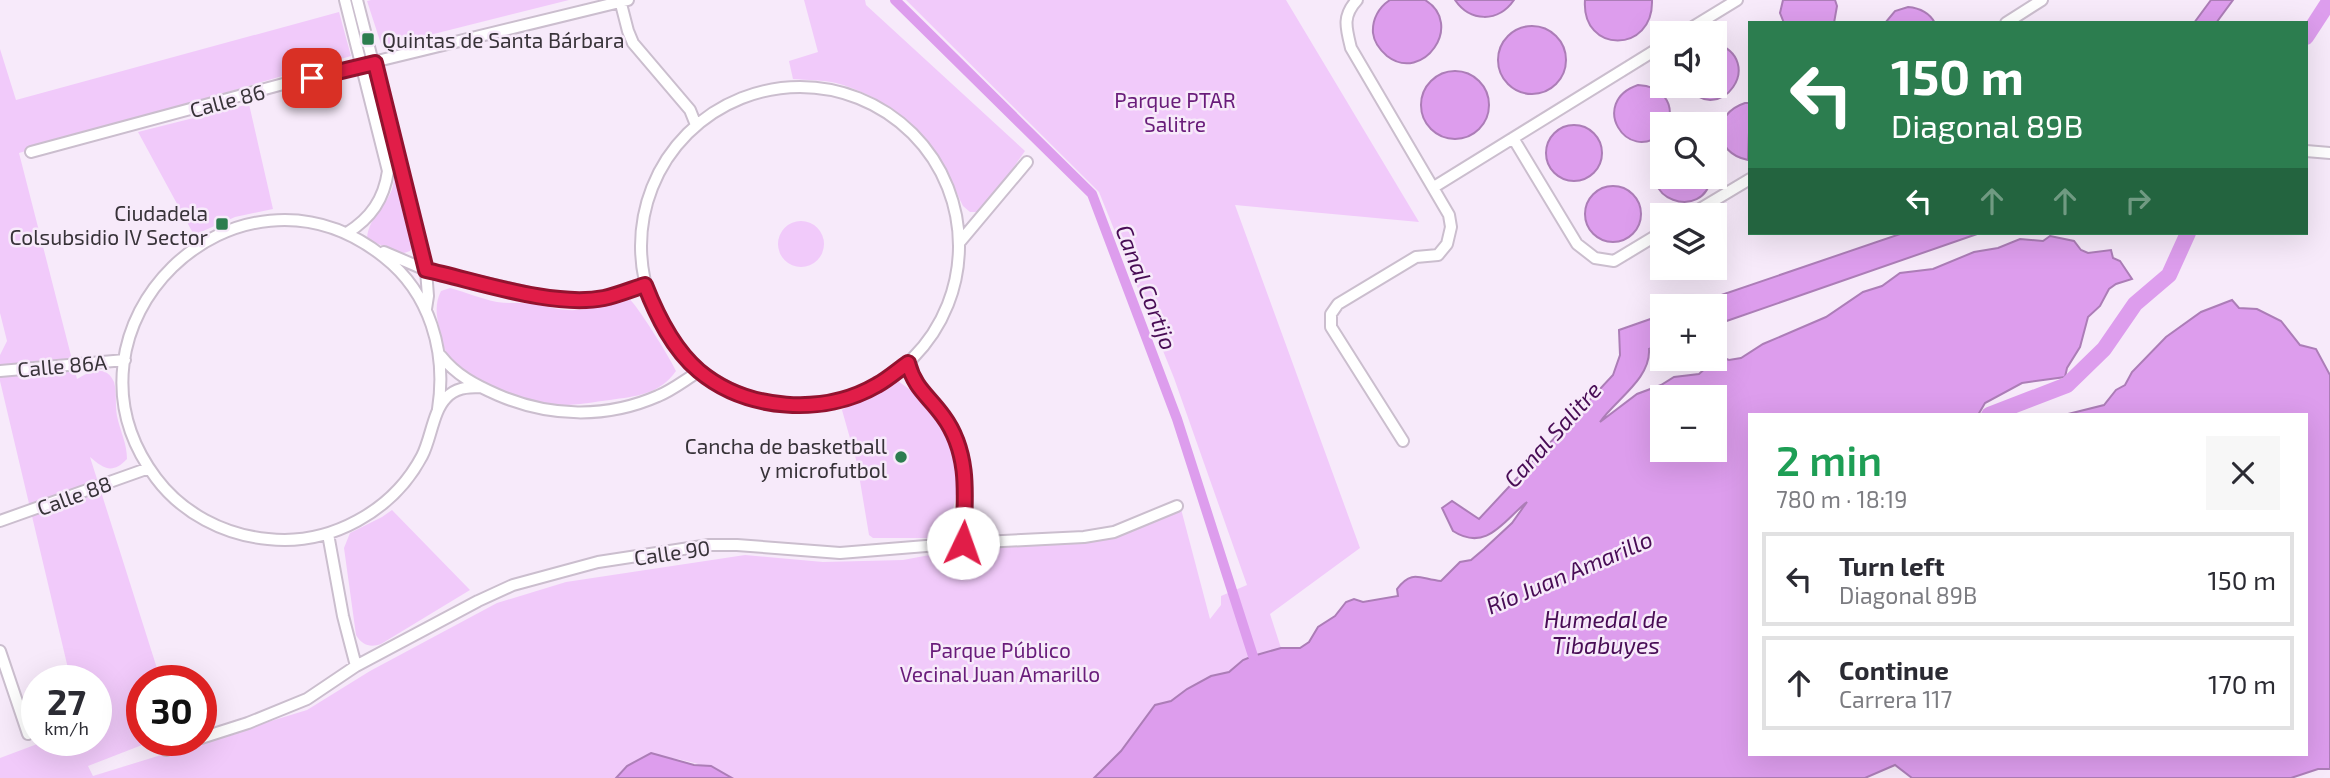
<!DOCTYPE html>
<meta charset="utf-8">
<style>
:root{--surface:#fff;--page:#f7f7f7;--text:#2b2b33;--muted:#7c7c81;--line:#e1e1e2}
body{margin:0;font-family:"Exo 2",sans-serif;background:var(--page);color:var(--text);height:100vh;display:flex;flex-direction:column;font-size:26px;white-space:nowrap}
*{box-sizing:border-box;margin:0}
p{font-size:23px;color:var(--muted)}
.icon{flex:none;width:38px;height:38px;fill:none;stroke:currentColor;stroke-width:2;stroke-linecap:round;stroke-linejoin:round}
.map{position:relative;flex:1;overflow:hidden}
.panel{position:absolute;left:1748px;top:413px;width:560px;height:343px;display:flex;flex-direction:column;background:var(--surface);border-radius:0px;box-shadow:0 7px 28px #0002}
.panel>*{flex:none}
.hud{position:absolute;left:1748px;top:21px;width:560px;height:214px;border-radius:0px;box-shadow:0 7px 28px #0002;background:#2c7d4f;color:#fff;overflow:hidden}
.tools{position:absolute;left:1650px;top:21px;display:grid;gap:14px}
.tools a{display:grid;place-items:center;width:77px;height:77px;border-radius:0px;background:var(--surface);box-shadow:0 7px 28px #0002;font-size:35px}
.speed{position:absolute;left:21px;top:665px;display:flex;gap:14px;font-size:35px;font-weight:700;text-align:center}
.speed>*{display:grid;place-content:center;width:91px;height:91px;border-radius:50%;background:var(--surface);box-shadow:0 7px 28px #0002;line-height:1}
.speed small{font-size:18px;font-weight:400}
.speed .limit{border:10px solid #d22;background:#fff;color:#111}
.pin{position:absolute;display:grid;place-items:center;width:60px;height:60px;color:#fff;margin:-30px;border-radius:14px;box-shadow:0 4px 10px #0006}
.me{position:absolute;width:77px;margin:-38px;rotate:3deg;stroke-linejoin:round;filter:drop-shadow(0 0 5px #0008)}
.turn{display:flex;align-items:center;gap:24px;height:147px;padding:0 28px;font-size:32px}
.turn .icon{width:91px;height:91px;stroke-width:2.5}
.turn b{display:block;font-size:49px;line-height:60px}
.lanes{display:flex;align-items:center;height:66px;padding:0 28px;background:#0003;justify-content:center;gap:35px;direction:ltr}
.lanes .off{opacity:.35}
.round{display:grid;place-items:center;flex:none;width:74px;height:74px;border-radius:0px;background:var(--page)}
.head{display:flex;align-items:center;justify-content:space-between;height:119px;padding:0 28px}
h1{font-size:42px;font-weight:600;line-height:52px;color:#1e9e55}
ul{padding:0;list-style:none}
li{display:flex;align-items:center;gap:21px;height:94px;margin:0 14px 10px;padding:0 14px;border:4px solid var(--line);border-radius:0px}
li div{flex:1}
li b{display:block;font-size:26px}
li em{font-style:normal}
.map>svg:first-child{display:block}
</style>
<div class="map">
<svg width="2330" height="778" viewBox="0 0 2330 778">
<rect width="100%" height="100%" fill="#f7eafa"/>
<!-- green -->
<path fill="#f1cafa" d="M 371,0 L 569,0 L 382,47 L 367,1 Z
M 804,0 L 865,0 L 866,5 L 1025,151 L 996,192 L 977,212 L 970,212 L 963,206 C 955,190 949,173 939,158 C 915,122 878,94 836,83 C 823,80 807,80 793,79 L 789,61 L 818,52 Z
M 906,0 L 1286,0 L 1419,222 L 1235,205 L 1360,548 L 1270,614 L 1281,648 L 1243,660 L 1229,672 L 1211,676 L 1187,689 L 1171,701 L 1155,705 L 1121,751 L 1094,778 L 732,778 C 721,768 656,751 642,757 C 632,762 624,769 617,778 L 0,778 L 0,758 L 48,740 L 96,740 L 96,681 L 71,681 L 0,381 L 0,355 L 7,341 L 0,313 L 0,49 L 16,100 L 339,12 L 351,56 L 19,153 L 77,379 C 88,372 106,363 114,382 C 117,392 115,405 117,416 C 120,431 127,443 127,459 C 112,475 103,468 90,457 L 161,681 L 142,681 L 142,740 L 155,740 L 88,766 L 93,776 L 307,710 L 370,671 L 497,603 L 566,582 L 745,555 L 823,562 L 903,560 L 978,546 L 1138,528 L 1181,509 L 1210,619 L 1221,605 L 1221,596 L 1247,585 L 1174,378 L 1099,192 Z
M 249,104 L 273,209 L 235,217 L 194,235 L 138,132 Z
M 400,176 L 415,244 L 410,251 L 401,254 L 367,239 C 368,214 394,203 394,177 Z
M778 244a23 23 0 1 1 46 0a23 23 0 1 1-46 0Z
M 450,288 C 466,292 481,299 497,302 C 509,304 522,302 534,304 C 548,307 563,311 577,310 C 587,310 626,299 630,300 C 635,302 673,362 676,371 C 659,395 636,396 610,400 C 592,402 575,406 556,405 C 524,402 465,382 447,353 C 442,346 441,335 439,327 C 436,314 435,303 441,291 Z
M 894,378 C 907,388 923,398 933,410 C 961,443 967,506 937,538 L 873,538 L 869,535 L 857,463 L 842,410 Z
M 392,510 L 470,590 L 381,644 C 370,648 362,645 356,635 L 344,548 L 350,533 L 382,517 Z"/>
<!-- water -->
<path fill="#dd9ded" stroke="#ac7db7" stroke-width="2" fill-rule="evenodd" d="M 1390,0 L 1425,0 C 1465,24 1423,84 1387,56 C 1380,50 1374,42 1373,33 C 1372,19 1379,7 1390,0 Z
M 1455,0 L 1514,0 C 1498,23 1470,22 1455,0 Z
M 1585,0 L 1652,0 C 1654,54 1581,54 1585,0 Z
M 1783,0 L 1835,0 L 1837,6 L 1834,23 L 1784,23 L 1780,13 Z
M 2211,0 L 2233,0 L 2216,23 L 2194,23 Z
M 1908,7 C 1920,8 1929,12 1935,23 L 1885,23 L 1895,11 Z
M1498 60a34 34 0 1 1 68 0a34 34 0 1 1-68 0Z
M 1715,43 C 1768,60 1720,129 1686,86 L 1715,86 Z
M1421 105a34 34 0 1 1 68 0a34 34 0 1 1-68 0Z
M 1638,85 C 1661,86 1675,102 1668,124 L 1662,124 L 1662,133 C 1627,165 1588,102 1638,85 Z
M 1745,103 L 1750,103 L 1748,160 C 1713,153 1711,114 1745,103 Z
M1546 153a28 28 0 1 1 56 0a28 28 0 1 1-56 0Z
M 1662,155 L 1662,177 L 1711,177 C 1705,223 1632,199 1662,155 Z
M1585 214a28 28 0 1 1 56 0a28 28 0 1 1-56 0Z
M 1903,233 L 1980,233 L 1715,325 L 1715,306 L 1689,306 Z
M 2050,236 L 2074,241 L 2081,250 L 2088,253 L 2111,250 L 2113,258 L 2120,261 L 2132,279 L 2116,284 L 2109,289 L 2100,306 L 2088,317 L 2080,347 L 2067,368 L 2065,377 L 2022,383 L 1985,403 L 1978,415 L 1750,415 L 1750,754 L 2306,754 L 2306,415 L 2064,415 L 2104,405 L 2116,390 L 2125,385 L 2132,372 L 2166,337 L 2201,312 L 2232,300 L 2239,308 L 2257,309 L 2281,321 L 2300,345 L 2316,349 L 2330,375 L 2330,769 L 2318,769 L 2291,778 L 1912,778 L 1895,765 L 1865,778 L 1094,778 L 1121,751 L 1155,705 L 1171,701 L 1187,689 L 1211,676 L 1229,672 L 1243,660 L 1253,656 L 1281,648 L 1300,648 L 1309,642 L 1318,627 L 1335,616 L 1346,602 L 1354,599 L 1363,602 L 1398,596 L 1397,589 C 1412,569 1420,579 1441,581 L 1460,562 L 1471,560 L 1484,549 L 1512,523 L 1527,502 C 1505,519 1487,553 1453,531 L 1442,508 L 1452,501 L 1479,519 L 1613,375 L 1620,355 L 1619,330 L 1662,315 L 1662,344 L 1649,349 C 1651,379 1615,400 1600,422 L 1637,394 L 1661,385 L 1674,377 L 1699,374 L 1719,356 L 1729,360 L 1741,358 L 1763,344 L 1826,317 L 1863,292 L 1882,286 L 1900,273 L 1933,269 L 1974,252 L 1998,248 L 2020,239 L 2043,241 ZM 1662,397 L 1715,397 L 1715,450 L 1662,450 Z
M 651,753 L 694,765 L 711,766 L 732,778 L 616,778 L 627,766 Z"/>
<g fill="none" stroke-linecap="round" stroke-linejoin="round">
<!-- canal -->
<path stroke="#dd9ded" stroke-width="10" d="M 895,0 L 1092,194 L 1177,419 L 1253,656"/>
<!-- river -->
<path stroke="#dd9ded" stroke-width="16" d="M 2306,37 L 2330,0
M 1989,415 L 2067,385 L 2104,349 L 2135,304 L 2169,275 L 2188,233"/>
<!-- minor casing -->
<g stroke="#cbbece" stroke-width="14">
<path id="minor" d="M 345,0 L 388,171 C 384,199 371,218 347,233
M 357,0 L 426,270 L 428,296 L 426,309
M 620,0 L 628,31 L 633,43 L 690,110 L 696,125
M 1357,0 C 1342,16 1346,28 1351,48 L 1449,215 L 1451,227 L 1447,244 L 1438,255 L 1416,257 L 1338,304 L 1331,314 L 1331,327 L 1403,441
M 2006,23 L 2042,0
M 1683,33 L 1737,0
M641 246a159 159 0 1 1 318 0a159 159 0 1 1-318 0Z
M 1513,138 L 1577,244 L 1595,258 L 1614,261 L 1662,232
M 2306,151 L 2330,153
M 31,152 L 287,83 L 628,0
M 1434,187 L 1662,46
M 1690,215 L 1750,179
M 959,243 L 1027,162
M 384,252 L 426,270 L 553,298 L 577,300 L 603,298 L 645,285
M 441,356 C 456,375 475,385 498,395 C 549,417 606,419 658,396 C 673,390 686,379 700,371
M 908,363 C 915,390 928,395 943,416 C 971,454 965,499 963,543
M 0,371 L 125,360
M 438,409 C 447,352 430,293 384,257 C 236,139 44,328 156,478 C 182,513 224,535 268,539 C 330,546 393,511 422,456 C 431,439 433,411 446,398 C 455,388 467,387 480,387
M 0,521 L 149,468
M 328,534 L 343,616 L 356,666
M 0,651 L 28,734
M 201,738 L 248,723 L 307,699 L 356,666 L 478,601 L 513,585 L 598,562 L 709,545 L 737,545 L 840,553 L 963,543 L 1084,537 L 1114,532 L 1177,506
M 166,750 L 196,740"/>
</g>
<!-- minor -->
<use href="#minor" stroke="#fff" stroke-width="10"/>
</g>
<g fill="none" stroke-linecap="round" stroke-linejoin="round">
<!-- route casing -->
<g stroke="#92132f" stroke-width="18">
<path id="route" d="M 312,78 L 375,63 L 426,270 C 477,281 553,308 604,298 C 618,295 632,289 645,285 C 657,316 673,349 699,371 C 747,411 824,416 877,385 C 888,379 898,370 908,363 C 915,389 928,395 943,416 C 971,454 965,499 963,543"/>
</g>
<!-- route -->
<use href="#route" stroke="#e11d48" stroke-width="12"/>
</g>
<!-- markers -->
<g fill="#2c7d4f" stroke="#f7eafa" stroke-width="2.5">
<rect x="361" y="32" width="14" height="14" rx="3.5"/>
<rect x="215" y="217" width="14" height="14" rx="3.5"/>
<circle cx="901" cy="457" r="7"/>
</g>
<g text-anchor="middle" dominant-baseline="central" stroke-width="5" stroke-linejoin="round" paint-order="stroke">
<!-- poi labels -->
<g font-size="21" fill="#383339" stroke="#f7eafa" text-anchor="end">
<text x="382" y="39" text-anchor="start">Quintas de Santa Bárbara</text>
<text x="208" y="212">Ciudadela<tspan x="208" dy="24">Colsubsidio IV Sector</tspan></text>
<text x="887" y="445">Cancha de basketball<tspan x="887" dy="24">y microfutbol</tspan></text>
</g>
<!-- park labels -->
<g font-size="21" fill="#691c7a" stroke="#f7eafa">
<text x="1175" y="99">Parque PTAR<tspan x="1175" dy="24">Salitre</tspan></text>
<text x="1000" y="649">Parque Público<tspan x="1000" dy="24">Vecinal Juan Amarillo</tspan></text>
</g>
<!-- street labels -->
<g font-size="21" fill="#383339" stroke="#f7eafa">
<text transform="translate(227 100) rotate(-15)">Calle 86</text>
<text transform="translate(62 365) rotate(-5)">Calle 86A</text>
<text transform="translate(74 495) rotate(-20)">Calle 88</text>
<text transform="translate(672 552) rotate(-8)">Calle 90</text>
</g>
<!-- water labels -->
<g font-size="23" font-style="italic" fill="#480c55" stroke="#f7eafa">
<text transform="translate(1147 287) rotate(69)">Canal Cortijo</text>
<text transform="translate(1552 434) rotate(-48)">Canal Salitre</text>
<text transform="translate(1569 572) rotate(-23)">Río Juan Amarillo</text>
<text x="1606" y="619">Humedal de<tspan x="1606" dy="26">Tibabuyes</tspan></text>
</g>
</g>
</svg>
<div class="tools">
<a><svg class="icon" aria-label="sound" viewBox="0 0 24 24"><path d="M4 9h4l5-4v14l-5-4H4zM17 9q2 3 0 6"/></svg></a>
<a><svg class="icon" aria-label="search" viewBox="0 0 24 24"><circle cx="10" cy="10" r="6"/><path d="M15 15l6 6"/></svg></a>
<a><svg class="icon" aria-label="layers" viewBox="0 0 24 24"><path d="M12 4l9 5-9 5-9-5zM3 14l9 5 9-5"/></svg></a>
<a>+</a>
<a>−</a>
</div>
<div class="speed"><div>27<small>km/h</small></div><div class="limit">30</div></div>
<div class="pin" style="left:312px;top:78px;background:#d93025"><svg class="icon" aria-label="arrive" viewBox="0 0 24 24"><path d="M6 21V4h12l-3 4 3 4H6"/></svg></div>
<svg class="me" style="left:963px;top:543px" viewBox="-20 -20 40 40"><circle r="19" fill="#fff"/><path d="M0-13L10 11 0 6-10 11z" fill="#e11d48"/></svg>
<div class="hud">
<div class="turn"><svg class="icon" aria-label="left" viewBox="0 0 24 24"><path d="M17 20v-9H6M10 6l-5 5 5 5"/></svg><div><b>150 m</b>Diagonal 89B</div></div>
<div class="lanes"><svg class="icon" aria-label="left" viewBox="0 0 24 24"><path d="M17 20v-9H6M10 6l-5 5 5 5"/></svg><svg class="icon off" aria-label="ahead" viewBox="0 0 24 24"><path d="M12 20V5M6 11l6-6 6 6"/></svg><svg class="icon off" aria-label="ahead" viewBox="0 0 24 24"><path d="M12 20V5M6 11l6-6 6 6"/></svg><svg class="icon off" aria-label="right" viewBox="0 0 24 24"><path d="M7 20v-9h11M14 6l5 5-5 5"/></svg></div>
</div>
<section class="panel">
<div class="head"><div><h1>2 min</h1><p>780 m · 18:19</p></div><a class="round"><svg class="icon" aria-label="close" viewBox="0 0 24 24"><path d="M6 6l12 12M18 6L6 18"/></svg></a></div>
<ul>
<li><svg class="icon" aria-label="left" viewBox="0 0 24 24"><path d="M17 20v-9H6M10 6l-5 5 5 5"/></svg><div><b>Turn left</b><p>Diagonal 89B</p></div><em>150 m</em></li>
<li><svg class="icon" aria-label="ahead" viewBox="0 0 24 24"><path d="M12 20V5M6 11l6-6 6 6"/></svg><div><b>Continue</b><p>Carrera 117</p></div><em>170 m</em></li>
</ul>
</section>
</div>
